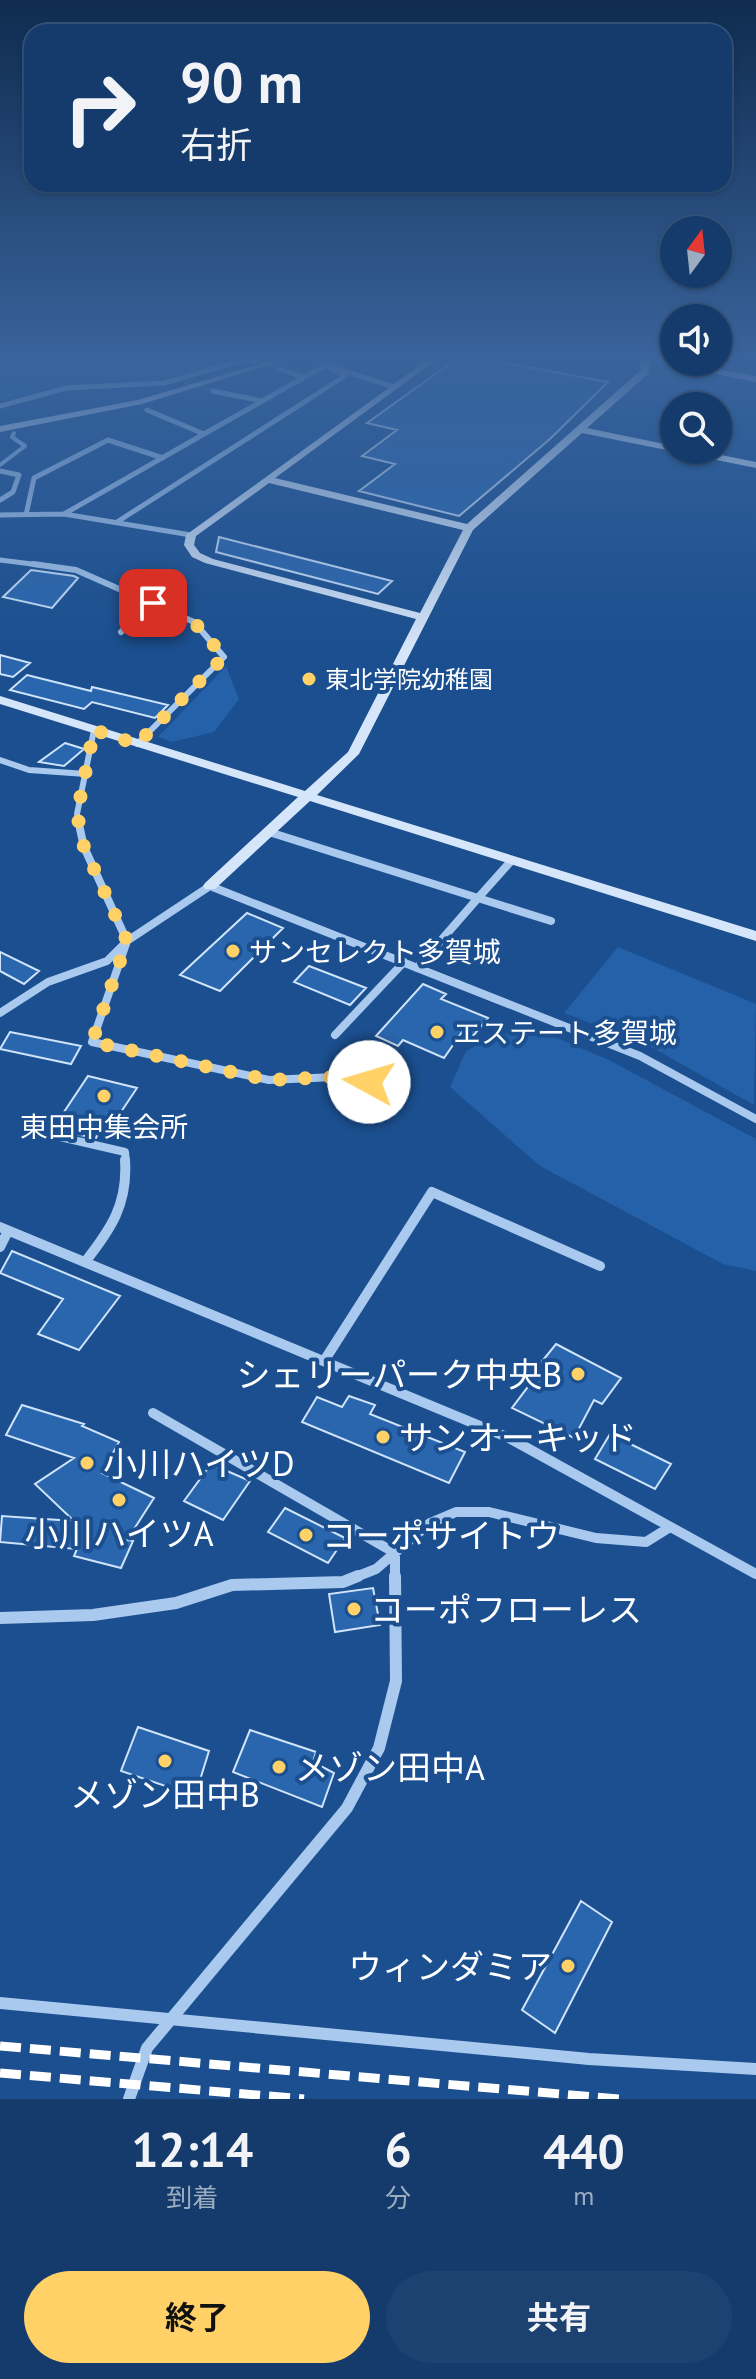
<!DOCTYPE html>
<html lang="ja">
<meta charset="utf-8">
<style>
:root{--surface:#143b6b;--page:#1d4271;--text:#f1f3f6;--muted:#9dadc1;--line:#33557e;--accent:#ffd166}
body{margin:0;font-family:"PT Sans","Noto Sans JP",sans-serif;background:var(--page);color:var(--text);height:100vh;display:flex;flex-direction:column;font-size:30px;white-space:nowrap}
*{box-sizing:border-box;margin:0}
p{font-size:26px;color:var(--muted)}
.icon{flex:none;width:44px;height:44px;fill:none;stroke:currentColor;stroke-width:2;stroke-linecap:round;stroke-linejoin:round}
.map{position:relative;height:2099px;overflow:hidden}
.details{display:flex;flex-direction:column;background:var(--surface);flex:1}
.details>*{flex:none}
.top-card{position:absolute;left:24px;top:24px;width:708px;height:168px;border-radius:24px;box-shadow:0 2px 6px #0004,0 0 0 2px var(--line);background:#143b6b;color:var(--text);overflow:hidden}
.needle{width:52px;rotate:15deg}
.buttons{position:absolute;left:660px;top:216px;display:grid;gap:16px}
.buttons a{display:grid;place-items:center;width:72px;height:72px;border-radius:50%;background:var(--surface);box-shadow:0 2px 6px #0004,0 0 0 2px var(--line);font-size:40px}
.pin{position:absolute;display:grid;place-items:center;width:68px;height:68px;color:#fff;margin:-34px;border-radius:16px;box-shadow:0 4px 12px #0006}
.me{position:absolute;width:88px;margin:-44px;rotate:276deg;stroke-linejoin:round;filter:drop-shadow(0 0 6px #0008)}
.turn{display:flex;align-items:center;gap:28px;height:168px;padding:0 24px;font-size:36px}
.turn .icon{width:104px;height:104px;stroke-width:2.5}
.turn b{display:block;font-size:56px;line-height:68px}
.eta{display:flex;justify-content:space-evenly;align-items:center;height:136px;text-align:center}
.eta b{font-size:48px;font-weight:700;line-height:56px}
.action{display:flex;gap:16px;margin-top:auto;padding:16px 24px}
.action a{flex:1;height:92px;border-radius:48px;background:var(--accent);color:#111;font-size:32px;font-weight:700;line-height:92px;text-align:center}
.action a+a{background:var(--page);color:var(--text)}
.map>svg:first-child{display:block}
</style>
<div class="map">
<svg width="756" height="2099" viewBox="0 0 756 2099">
<rect width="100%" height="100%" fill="#1b4f8f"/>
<!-- green -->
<path fill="#2461a8" d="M 0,355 L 237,355 L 140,387 L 62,385 L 0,400 Z
M 226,666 L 239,699 L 214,732 L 172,742 L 158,737 Z
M 618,947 L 756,1004 L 754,1105 L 653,1048 L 564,1013 Z
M 536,1029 L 609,1060 L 756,1139 L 756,1271 L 723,1264 L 540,1166 L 450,1087 L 466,1051 L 496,1035 Z"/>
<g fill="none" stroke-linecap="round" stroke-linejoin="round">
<!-- stream -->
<path stroke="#9cc4f0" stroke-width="4" d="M 0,465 L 25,446 L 12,437 L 14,433"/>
</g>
<!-- building -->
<path fill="#2a66ad" stroke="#cfe3fa" stroke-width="2" d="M 462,355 L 608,382 L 550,439 L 459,516 L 359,491 L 395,464 L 362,456 L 397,430 L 367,423 Z
M 219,537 L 392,581 L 378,594 L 216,552 Z
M 31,570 L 74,576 L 78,578 L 52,608 L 3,597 Z
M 0,655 L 30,663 L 13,677 L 0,674 Z
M 27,675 L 91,691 L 92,687 L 168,705 L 155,718 L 92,702 L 84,709 L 10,690 Z
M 65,743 L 84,749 L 64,766 L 39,762 Z
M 247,913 L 283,928 L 220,991 L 180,975 Z
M 0,952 L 39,971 L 24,984 L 0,971 Z
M 309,966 L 366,988 L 350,1005 L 294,982 Z
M 423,984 L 446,994 L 441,999 L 488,1018 L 473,1036 L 462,1032 L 444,1058 L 403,1040 L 398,1046 L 376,1036 Z
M 10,1032 L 81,1046 L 71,1064 L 0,1049 Z
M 88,1076 L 137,1088 L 119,1115 L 108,1113 L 96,1138 L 52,1130 Z
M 12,1251 L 120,1296 L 79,1350 L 38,1334 L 63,1299 L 0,1273 Z
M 556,1344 L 621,1378 L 602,1404 L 594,1400 L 574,1438 L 512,1408 L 539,1372 L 535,1370 Z
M 349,1396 L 375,1405 L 370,1414 L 465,1452 L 449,1483 L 302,1422 L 317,1397 L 342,1407 Z
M 22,1405 L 84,1424 L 82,1426 L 119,1442 L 102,1473 L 154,1498 L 127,1540 L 133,1541 L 121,1568 L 74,1556 L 77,1549 L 0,1542 L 2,1516 L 74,1521 L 35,1484 L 74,1458 L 6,1435 Z
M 610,1434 L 671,1464 L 655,1489 L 595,1459 Z
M 211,1464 L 250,1481 L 223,1520 L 184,1501 Z
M 285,1508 L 345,1538 L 328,1563 L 268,1532 Z
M 373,1588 L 380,1625 L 335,1632 L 329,1594 Z
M 138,1727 L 209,1751 L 195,1796 L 121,1771 Z
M 250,1730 L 316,1752 L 313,1762 L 334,1773 L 322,1807 L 233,1772 Z
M 581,1901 L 612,1922 L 555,2033 L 522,2010 Z"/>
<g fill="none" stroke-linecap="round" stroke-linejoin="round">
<!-- street-tunnel -->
<path stroke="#3d69a0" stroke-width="5" stroke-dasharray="5 2" stroke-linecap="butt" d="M 255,361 L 279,369
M 185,382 L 213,391"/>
<!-- street-far4 -->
<path stroke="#a9c9ee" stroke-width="5" d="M 279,369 L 304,377
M 213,391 L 262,401
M 0,406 L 66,388 L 164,383 L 244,360 L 255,361
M 204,434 L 326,365 L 394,387
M 0,471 L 19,475 L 13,492 L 0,500
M 64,514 L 204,434 L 147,410
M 0,515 L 64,514 L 191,535
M 26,515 L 34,478 L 108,440 L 163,458
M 117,522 L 345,376 L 326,365
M 0,560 L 48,566"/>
<!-- street-far3 -->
<path stroke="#a9c9ee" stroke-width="6" d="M 33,564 L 76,570 L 194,622 L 224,657 L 137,744
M 121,632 L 153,603
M 0,760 L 29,770 L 86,774
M 81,831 L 77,814 L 94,730"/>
<!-- street-far2 -->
<path stroke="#a9c9ee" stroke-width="8" d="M 80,829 L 84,847 L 127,941 L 92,1042 L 269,1080 L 335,1077 L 369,1082
M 269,832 L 478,898 L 417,968
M 512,860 L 478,898 L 551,921
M 0,1013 L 48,982 L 107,961 L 127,941 L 210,886 L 640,1056 L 756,1119
M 335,1035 L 404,962
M 60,1137 L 125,1152 L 126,1162"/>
<!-- street-far1 -->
<path stroke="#a9c9ee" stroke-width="10" d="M 0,1227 L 509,1438 L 756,1574
M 0,1247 L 8,1231
M 85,1262 C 111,1229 128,1204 125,1160
M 324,1361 L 432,1192 L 600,1266
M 153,1413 L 395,1553 L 395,1578
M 353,1578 L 376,1569 L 430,1523 L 456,1512 L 489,1512 L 596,1538 L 646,1542 L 670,1527"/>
<!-- street -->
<path stroke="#a9c9ee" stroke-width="12" d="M 0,1618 L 93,1615 L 176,1603 L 232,1585 L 343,1582 L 358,1576
M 0,2003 L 589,2059 L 756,2069
M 129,2099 L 147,2048 L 347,1808 L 379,1748 L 396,1681 L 395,1576"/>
<!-- secondary -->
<path fill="#d6e6fa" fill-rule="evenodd" d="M 290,355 L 302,355 L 142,404 L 0,432 L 0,426 L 138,400 Z
M 434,355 L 443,355 L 275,478 L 467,524 L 641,370 L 640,363 L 643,359 L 631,355 L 647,355 L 756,376 L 756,382 L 651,361 L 649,363 L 649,373 L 587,428 L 674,446 L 674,450 L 696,450 L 756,462 L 756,468 L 582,433 L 473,530 L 359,754 L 317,795 L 756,931 L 756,941 L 310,801 L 215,889 L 205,889 L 203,886 L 205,883 L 298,797 L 0,704 L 0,696 L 305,791 L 348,752 L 416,619 L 205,563 L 192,557 L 184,545 L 186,535 ZM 269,483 L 463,530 L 420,613 L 213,559 L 200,553 L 194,545 L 196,536 Z"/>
<!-- rail -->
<path stroke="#fff" stroke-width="9" stroke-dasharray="21 9" stroke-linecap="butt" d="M 0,2046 L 619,2099
M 0,2073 L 304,2099"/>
</g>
<!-- sky -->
<linearGradient id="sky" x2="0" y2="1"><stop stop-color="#0f2b4f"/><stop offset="0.55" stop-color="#39639b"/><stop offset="1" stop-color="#39639b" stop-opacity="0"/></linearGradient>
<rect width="756" height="649" fill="url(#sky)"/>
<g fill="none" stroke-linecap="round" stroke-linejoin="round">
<!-- route -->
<path stroke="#ffd166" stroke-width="14" stroke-dasharray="0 25.2" d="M 153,603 L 194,622 L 224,657 L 137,744 L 94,730 L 77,814 L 84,847 L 127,941 L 92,1042 L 269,1080 L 335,1077 L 369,1082"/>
</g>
<!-- markers -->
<g fill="#ffd166" stroke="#1b4f8f" stroke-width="3">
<circle cx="309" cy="679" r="8"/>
<circle cx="233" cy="951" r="8"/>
<circle cx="437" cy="1032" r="8"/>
<circle cx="104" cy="1096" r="8"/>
<circle cx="578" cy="1374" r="8"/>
<circle cx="383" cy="1437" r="8"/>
<circle cx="87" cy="1463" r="8"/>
<circle cx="119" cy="1500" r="8"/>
<circle cx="306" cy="1535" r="8"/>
<circle cx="354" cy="1609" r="8"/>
<circle cx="165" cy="1761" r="8"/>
<circle cx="279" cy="1767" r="8"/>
<circle cx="568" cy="1966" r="8"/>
</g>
<g text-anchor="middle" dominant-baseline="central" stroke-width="8" stroke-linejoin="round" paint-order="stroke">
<!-- far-poi labels -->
<g font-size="24" fill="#fff" stroke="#1b4f8f" text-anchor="start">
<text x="325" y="679">東北学院幼稚園</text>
</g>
<!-- poi labels -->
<g font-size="28" fill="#fff" stroke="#1b4f8f" text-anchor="start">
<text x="249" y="951">サンセレクト多賀城</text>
<text x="453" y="1032">エステート多賀城</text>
<text x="104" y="1126" text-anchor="middle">東田中集会所</text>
</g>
<!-- near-poi labels -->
<g font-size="34" fill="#fff" stroke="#1b4f8f" text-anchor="start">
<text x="562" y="1374" text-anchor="end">シェリーパーク中央B</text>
<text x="399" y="1437">サンオーキッド</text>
<text x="103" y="1463">小川ハイツD</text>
<text x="119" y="1533" text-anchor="middle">小川ハイツA</text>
<text x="322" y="1535">コーポサイトウ</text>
<text x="370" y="1609">コーポフローレス</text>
<text x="295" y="1767">メゾン田中A</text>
<text x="165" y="1794" text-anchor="middle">メゾン田中B</text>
<text x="552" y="1966" text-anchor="end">ウィンダミア</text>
</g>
</g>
</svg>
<div class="buttons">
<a><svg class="needle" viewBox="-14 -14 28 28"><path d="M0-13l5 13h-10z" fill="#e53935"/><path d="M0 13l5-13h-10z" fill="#9dadc1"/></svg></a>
<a><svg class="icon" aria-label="sound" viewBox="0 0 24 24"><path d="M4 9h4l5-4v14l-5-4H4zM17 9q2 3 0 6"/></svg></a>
<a><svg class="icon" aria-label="search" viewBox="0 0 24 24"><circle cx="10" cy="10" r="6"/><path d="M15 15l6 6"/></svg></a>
</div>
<div class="pin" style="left:153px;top:603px;background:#d93025"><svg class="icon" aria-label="arrive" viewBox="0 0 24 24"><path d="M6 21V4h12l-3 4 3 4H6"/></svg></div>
<svg class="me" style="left:369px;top:1082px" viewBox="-20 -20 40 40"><circle r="19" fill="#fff"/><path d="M0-13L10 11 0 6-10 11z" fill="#ffd166"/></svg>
<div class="top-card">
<div class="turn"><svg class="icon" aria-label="right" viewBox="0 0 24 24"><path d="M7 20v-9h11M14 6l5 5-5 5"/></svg><div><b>90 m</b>右折</div></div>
</div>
</div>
<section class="details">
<div class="eta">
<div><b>12:14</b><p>到着</p></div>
<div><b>6</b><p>分</p></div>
<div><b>440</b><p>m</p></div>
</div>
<div class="action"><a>終了</a><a>共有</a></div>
</section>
